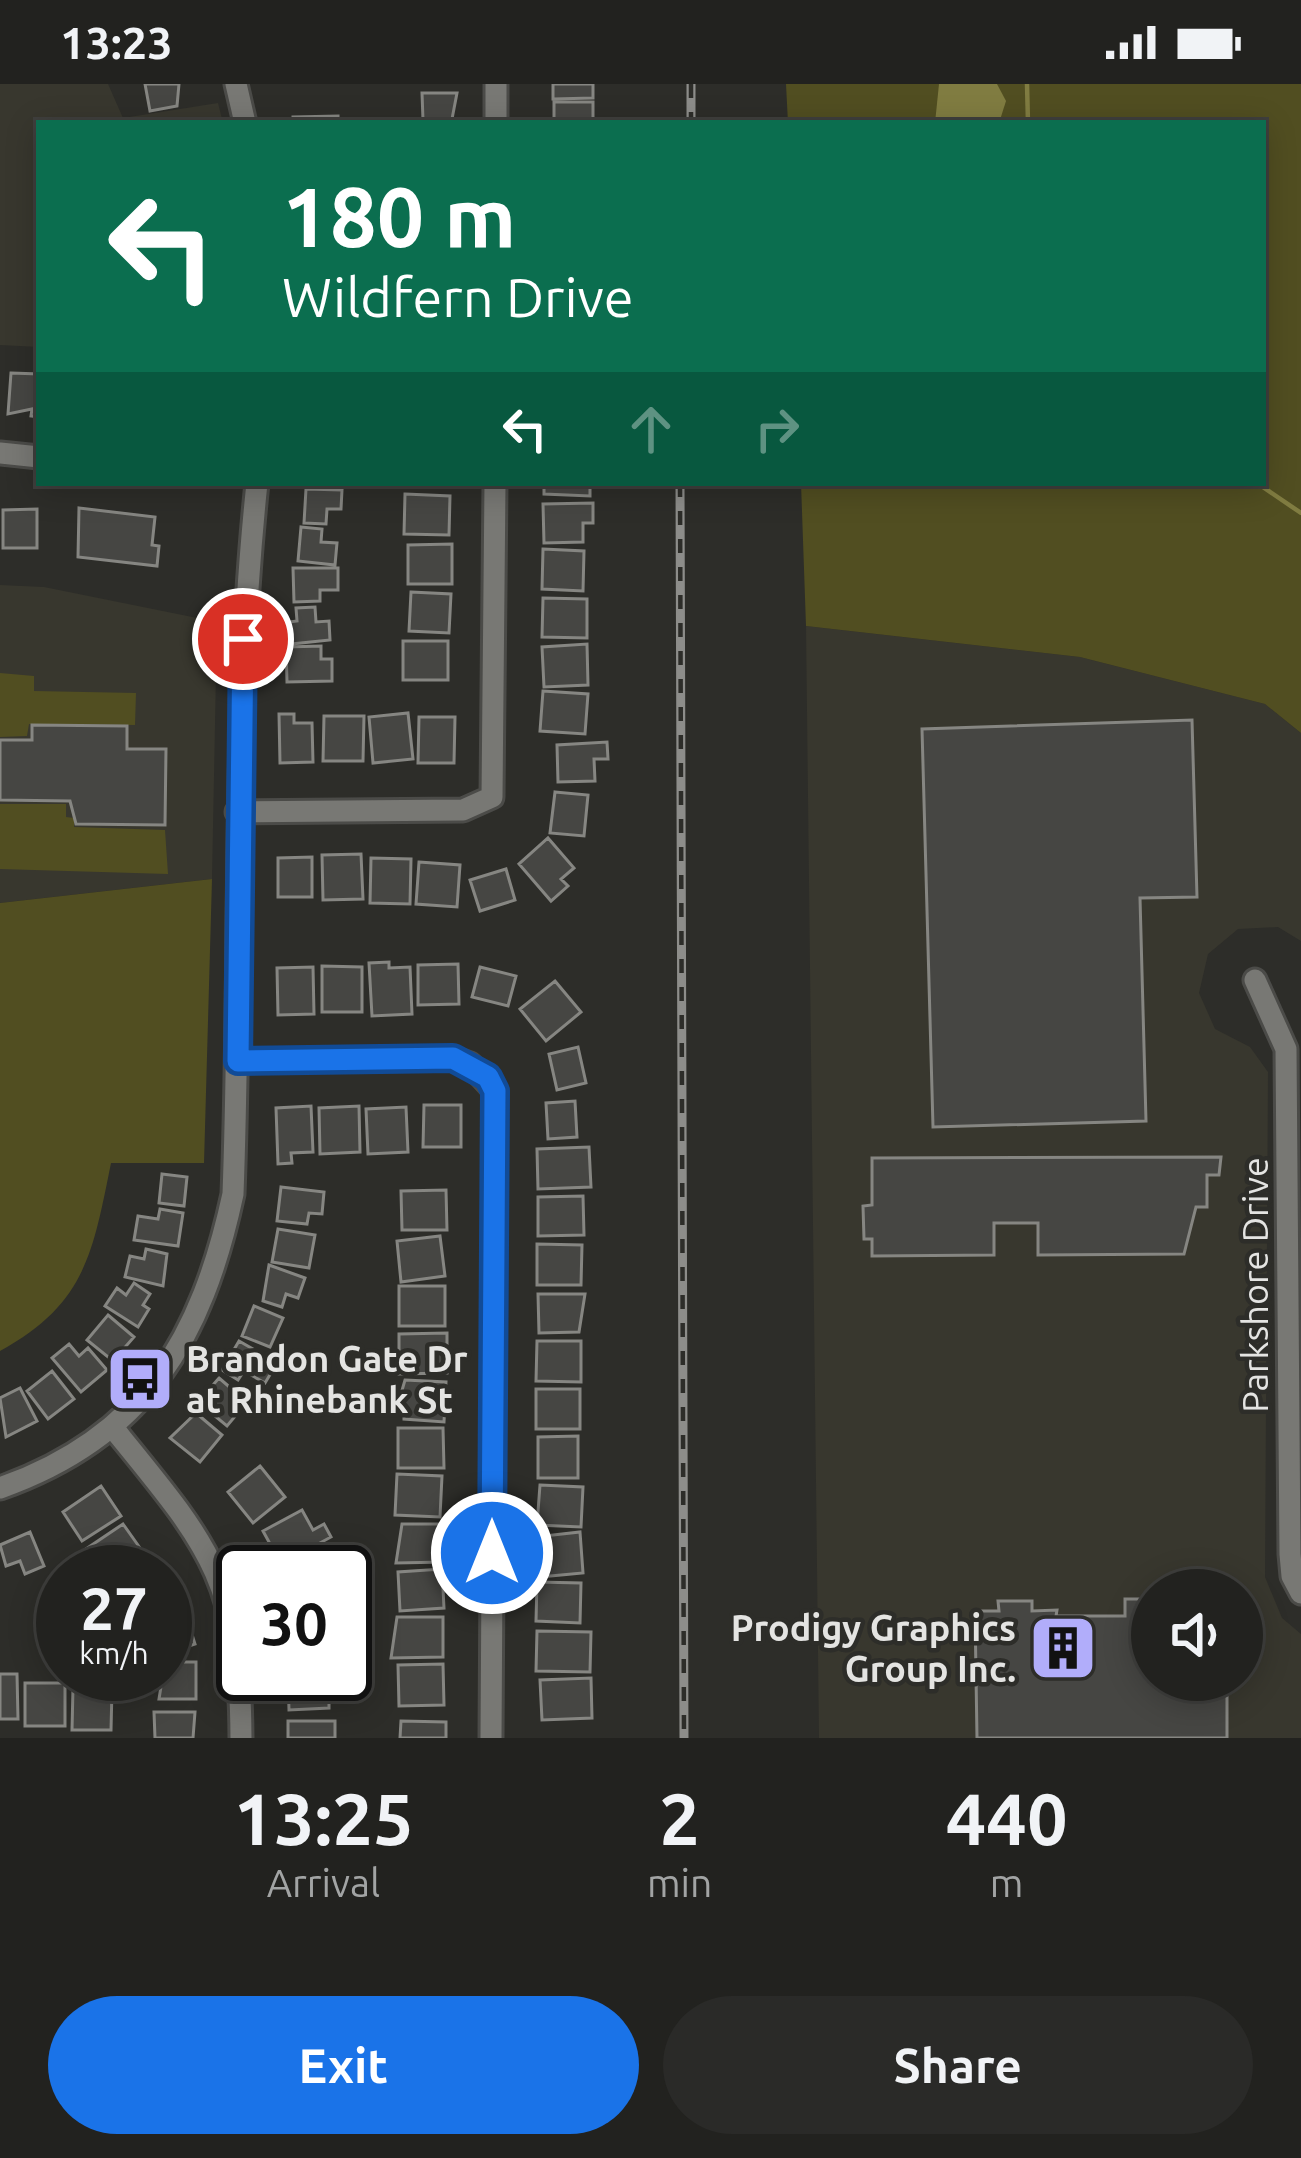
<!DOCTYPE html>
<style>
:root{--surface:#22221f;--page:#2a2a28;--text:#f1f3f6;--muted:#a2a4a4;--line:#3f3f3d;--accent:#1a73e8}
body{margin:0;font-family:Ubuntu,sans-serif;background:var(--page);color:var(--text);height:100vh;display:flex;flex-direction:column;font-size:45px;white-space:nowrap}
*{box-sizing:border-box;margin:0}
p{font-size:39px;color:var(--muted)}
.icon{flex:none;width:66px;height:66px;fill:none;stroke:currentColor;stroke-width:2;stroke-linecap:round;stroke-linejoin:round}
.map{position:relative;height:1654px;overflow:hidden}
.details{display:flex;flex-direction:column;background:var(--surface);flex:1}
.details>*{flex:none}
.guide{position:absolute;left:36px;top:36px;width:1230px;height:366px;border-radius:0px;box-shadow:0 6px 30px #0003,0 0 0 3px var(--line);background:#0b6e4f;color:#fff;overflow:hidden}
.controls{position:absolute;left:1131px;top:1485px;display:grid;gap:24px}
.controls a{display:grid;place-items:center;width:132px;height:132px;border-radius:50%;background:var(--surface);box-shadow:0 6px 30px #0003,0 0 0 3px var(--line);font-size:60px}
.speed{position:absolute;left:36px;top:1461px;display:flex;gap:24px;font-size:60px;font-weight:700;text-align:center}
.speed>*{display:grid;place-content:center;width:156px;height:156px;border-radius:50%;background:var(--surface);box-shadow:0 6px 30px #0003,0 0 0 3px var(--line);line-height:1}
.speed small{font-size:30px;font-weight:400}
.speed .limit{border:6px solid #111;border-radius:18px;background:#fff;color:#111}
.pin{position:absolute;display:grid;place-items:center;width:102px;height:102px;color:#fff;margin:-51px;border:6px solid #fff;border-radius:50%;box-shadow:0 3px 12px #0007}
.me{position:absolute;width:132px;margin:-66px;rotate:0deg;stroke-linejoin:round;filter:drop-shadow(0 0 9px #0008)}
.turn{display:flex;align-items:center;gap:42px;height:252px;padding:0 48px;font-size:54px}
.turn .icon{width:156px;height:156px;stroke-width:2.5}
.turn b{display:block;font-size:84px;line-height:102px}
.lanes{display:flex;align-items:center;height:114px;padding:0 48px;background:#0003;justify-content:center;gap:60px;direction:ltr}
.lanes .off{opacity:.35}
.eta{display:flex;justify-content:space-evenly;align-items:center;height:204px;text-align:center}
.eta b{font-size:72px;font-weight:700;line-height:84px}
.cta{display:flex;gap:24px;margin-top:auto;padding:24px 48px}
.cta a{flex:1;height:138px;border-radius:72px;background:var(--accent);color:#fff;font-size:48px;font-weight:700;line-height:138px;text-align:center}
.cta a+a{background:var(--page);color:var(--text)}
.status{display:flex;justify-content:space-between;align-items:center;height:84px;padding:0 60px;background:var(--surface);direction:ltr}
.status svg{height:33px;fill:currentColor}
.map>svg:first-child{display:block}
</style>
<div class="status"><b>13:23</b><svg viewBox="0 0 49 12"><path d="M0 12V9h3v3zM5 12V6h3v6zM10 12V3h3v9zM15 12V0h3v12zM26 1h20v11H26zM47 4h2v5h-2z"/></svg></div>
<div class="map">
<svg width="1301" height="1654" viewBox="0 0 1301 1654">
<rect width="100%" height="100%" fill="#2d2d29"/>
<!-- built -->
<path fill="#38372e" fill-rule="evenodd" d="M 0,0 L 108,0 L 123,34 L 218,19 L 223,39 L 39,39 L 39,263 L 0,261 Z
M 0,501 L 44,503 L 217,538 L 212,795 L 0,819 Z
M 806,542 L 1080,573 L 1265,620 L 1301,649 L 1301,857 L 1278,843 L 1238,845 L 1208,870 L 1199,909 L 1215,945 L 1250,963 L 1268,988 L 1265,1493 L 1282,1534 L 1301,1550 L 1301,1654 L 819,1654 ZM 1152,1506 L 1242,1506 L 1242,1596 L 1152,1596 Z"/>
<!-- green -->
<path fill="#514e21" d="M 786,0 L 1301,0 L 1301,649 L 1265,620 L 1080,573 L 806,542 L 801,399 L 1263,399 L 1263,39 L 788,39 Z
M 0,589 L 34,592 L 34,607 L 136,609 L 135,641 L 29,640 L 27,652 L 0,653 Z
M 0,720 L 66,720 L 66,733 L 74,734 L 74,743 L 165,746 L 168,790 L 0,785 Z
M 212,795 L 204,1079 L 111,1079 C 93,1168 86,1220 0,1267 L 0,819 Z"/>
<!-- water -->
<path fill="#807c41" d="M 939,0 L 997,0 L 1006,17 L 999,39 L 935,39 Z"/>
<g fill="none" stroke-linecap="round" stroke-linejoin="round">
<!-- stream -->
<path stroke="#807c41" stroke-width="4.5" d="M 1027,0 L 1028,39
M 1257,399 L 1301,429"/>
</g>
<!-- building -->
<path fill="#464643" stroke="#868682" stroke-width="3" d="M 145,0 L 179,0 L 177,22 L 150,27 Z
M 553,0 L 593,0 L 593,14 L 553,15 Z
M 422,9 L 457,9 L 452,35 L 423,36 Z
M 554,18 L 593,18 L 593,39 L 554,39 Z
M 338,32 L 338,39 L 293,39 L 293,33 Z
M 11,289 L 39,290 L 39,333 L 31,332 L 32,325 L 8,330 Z
M 544,399 L 590,399 L 590,412 L 544,410 Z
M 306,405 L 342,406 L 341,425 L 327,425 L 326,440 L 304,439 Z
M 405,410 L 450,412 L 449,451 L 404,450 Z
M 593,419 L 593,439 L 583,439 L 583,458 L 544,459 L 543,420 Z
M 79,424 L 155,433 L 152,461 L 159,462 L 157,482 L 78,473 Z
M 37,425 L 37,464 L 3,464 L 3,426 Z
M 301,443 L 322,445 L 321,458 L 337,459 L 335,481 L 298,477 Z
M 452,460 L 452,500 L 408,500 L 408,461 Z
M 543,465 L 584,467 L 583,507 L 542,505 Z
M 293,484 L 338,484 L 338,506 L 320,506 L 320,517 L 294,518 Z
M 411,508 L 451,510 L 449,549 L 409,547 Z
M 543,514 L 587,515 L 587,554 L 542,553 Z
M 315,523 L 316,538 L 329,537 L 330,556 L 291,560 L 289,538 L 297,537 L 296,524 Z
M 403,557 L 448,557 L 448,596 L 403,596 Z
M 587,560 L 588,601 L 544,603 L 542,563 Z
M 321,562 L 321,575 L 332,575 L 332,597 L 287,598 L 286,563 Z
M 543,607 L 588,610 L 585,650 L 540,647 Z
M 408,629 L 413,675 L 373,679 L 369,633 Z
M 279,630 L 294,630 L 294,639 L 312,639 L 313,678 L 280,679 Z
M 324,632 L 364,632 L 363,677 L 323,677 Z
M 419,633 L 455,633 L 454,679 L 418,679 Z
M 1192,636 L 1197,813 L 1140,814 L 1146,1037 L 933,1043 L 922,645 Z
M 32,641 L 127,642 L 127,665 L 166,665 L 165,741 L 76,740 L 70,717 L 0,716 L 0,656 L 32,656 Z
M 607,658 L 608,675 L 594,675 L 595,697 L 558,698 L 557,661 Z
M 555,708 L 588,711 L 584,752 L 550,749 Z
M 548,754 L 574,784 L 561,795 L 568,802 L 551,817 L 519,780 Z
M 361,770 L 363,815 L 323,816 L 322,771 Z
M 312,773 L 312,813 L 278,813 L 278,774 Z
M 371,774 L 411,775 L 410,820 L 370,819 Z
M 419,778 L 460,781 L 457,823 L 416,820 Z
M 506,785 L 515,816 L 480,827 L 470,796 Z
M 389,878 L 389,884 L 410,883 L 412,930 L 372,932 L 369,879 Z
M 458,880 L 459,920 L 418,921 L 418,881 Z
M 322,882 L 362,883 L 362,928 L 322,928 Z
M 313,883 L 314,930 L 278,931 L 277,884 Z
M 480,883 L 516,892 L 508,922 L 472,913 Z
M 555,897 L 581,928 L 546,957 L 520,925 Z
M 578,963 L 586,999 L 557,1006 L 549,970 Z
M 575,1017 L 577,1053 L 548,1055 L 546,1019 Z
M 424,1021 L 461,1021 L 461,1063 L 423,1063 Z
M 311,1022 L 313,1068 L 291,1069 L 292,1079 L 278,1080 L 276,1024 Z
M 359,1022 L 360,1068 L 320,1070 L 319,1024 Z
M 406,1023 L 408,1068 L 368,1070 L 366,1025 Z
M 589,1063 L 591,1103 L 538,1105 L 537,1065 Z
M 1221,1073 L 1219,1091 L 1207,1091 L 1207,1123 L 1196,1123 L 1184,1170 L 1038,1171 L 1038,1139 L 994,1139 L 994,1171 L 872,1172 L 872,1155 L 864,1155 L 863,1122 L 872,1121 L 872,1074 Z
M 162,1090 L 187,1093 L 184,1122 L 159,1119 Z
M 281,1103 L 324,1108 L 322,1130 L 309,1129 L 307,1140 L 277,1137 Z
M 446,1106 L 447,1146 L 402,1146 L 401,1107 Z
M 583,1112 L 584,1151 L 538,1152 L 538,1113 Z
M 160,1125 L 183,1129 L 178,1162 L 134,1156 L 138,1132 L 158,1135 Z
M 278,1145 L 315,1151 L 309,1184 L 272,1178 Z
M 440,1152 L 445,1192 L 401,1198 L 397,1157 Z
M 537,1160 L 582,1161 L 581,1201 L 537,1201 Z
M 146,1165 L 167,1170 L 163,1202 L 125,1193 L 130,1172 L 144,1175 Z
M 269,1181 L 305,1194 L 298,1214 L 286,1210 L 282,1223 L 263,1217 Z
M 134,1199 L 150,1210 L 143,1221 L 149,1225 L 138,1243 L 105,1222 L 117,1204 L 126,1211 Z
M 399,1202 L 445,1202 L 445,1242 L 399,1242 Z
M 538,1210 L 585,1210 L 579,1248 L 539,1249 Z
M 254,1222 L 283,1234 L 270,1263 L 242,1252 Z
M 108,1231 L 134,1253 L 113,1277 L 87,1256 Z
M 447,1249 L 447,1289 L 399,1290 L 399,1250 Z
M 239,1257 L 277,1279 L 265,1299 L 244,1287 L 238,1296 L 222,1286 Z
M 537,1257 L 581,1257 L 581,1298 L 536,1297 Z
M 69,1260 L 79,1272 L 88,1264 L 107,1286 L 81,1308 L 52,1274 Z
M 52,1287 L 74,1315 L 48,1335 L 27,1307 Z
M 219,1294 L 247,1318 L 227,1342 L 198,1318 Z
M 405,1296 L 446,1298 L 444,1338 L 404,1335 L 404,1327 L 396,1327 Z
M 20,1304 L 37,1337 L 6,1353 L 0,1314 Z
M 536,1305 L 580,1305 L 580,1345 L 536,1345 Z
M 196,1329 L 222,1351 L 200,1378 L 170,1354 Z
M 398,1344 L 443,1344 L 444,1384 L 398,1384 Z
M 578,1352 L 578,1394 L 538,1394 L 538,1353 Z
M 260,1382 L 285,1413 L 253,1439 L 228,1408 Z
M 397,1390 L 442,1392 L 440,1433 L 395,1431 Z
M 540,1401 L 583,1403 L 581,1443 L 537,1441 Z
M 101,1402 L 121,1432 L 82,1457 L 63,1428 Z
M 302,1426 L 313,1446 L 324,1440 L 331,1453 L 281,1480 L 263,1447 Z
M 123,1440 L 145,1471 L 120,1488 L 97,1488 L 83,1467 Z
M 402,1440 L 445,1440 L 445,1478 L 396,1479 Z
M 30,1448 L 44,1482 L 25,1490 L 20,1477 L 6,1482 L 0,1461 Z
M 580,1448 L 583,1489 L 539,1493 L 535,1453 Z
M 322,1474 L 327,1488 L 286,1488 Z
M 161,1479 L 180,1509 L 165,1518 L 165,1488 L 145,1488 Z
M 442,1485 L 444,1524 L 400,1527 L 398,1488 Z
M 537,1498 L 581,1499 L 580,1539 L 536,1537 Z
M 1125,1515 L 1152,1515 L 1152,1596 L 1227,1596 L 1227,1654 L 977,1654 L 975,1527 L 999,1527 L 998,1517 L 1032,1517 L 1032,1527 L 1057,1526 L 1056,1532 L 1125,1532 Z
M 184,1525 L 195,1560 L 165,1570 L 165,1531 Z
M 397,1533 L 443,1533 L 443,1573 L 391,1574 Z
M 537,1547 L 591,1548 L 590,1588 L 536,1587 Z
M 165,1578 L 196,1578 L 196,1615 L 159,1615 Z
M 443,1580 L 444,1621 L 399,1622 L 398,1581 Z
M 0,1590 L 17,1590 L 18,1635 L 0,1635 Z
M 288,1590 L 336,1590 L 337,1618 L 329,1618 L 329,1624 L 289,1626 Z
M 591,1594 L 592,1634 L 542,1636 L 540,1596 Z
M 25,1599 L 65,1599 L 65,1642 L 25,1642 Z
M 73,1604 L 112,1605 L 111,1646 L 72,1646 Z
M 154,1628 L 195,1628 L 193,1654 L 155,1654 Z
M 288,1637 L 335,1637 L 335,1654 L 288,1654 Z
M 401,1637 L 446,1638 L 446,1654 L 400,1654 Z"/>
<g fill="none" stroke-linecap="round" stroke-linejoin="round">
<!-- minor casing -->
<g stroke="#4b4b48" stroke-width="27">
<path id="minor" d="M 236,0 L 245,39
M 496,39 L 496,0
M 0,369 L 39,373
M 237,728 L 463,726 L 492,713 L 495,399
M 1255,896 L 1286,965 L 1290,1470 L 1292,1492 L 1301,1509
M 238,977 L 453,974 L 470,980 L 495,1007 L 491,1654
M 114,1345 C 211,1464 240,1495 241,1654
M 0,1404 C 145,1353 202,1254 233,1110 C 242,873 232,635 257,399"/>
</g>
<!-- minor -->
<use href="#minor" stroke="#787874" stroke-width="21"/>
<!-- rail casing -->
<g stroke="#8d8d8a" stroke-width="9">
<path id="rail" d="M 691,0 L 691,39
M 680,399 L 684,1654"/>
</g>
<!-- rail -->
<use href="#rail" stroke="#2d2d29" stroke-width="4.5" stroke-dasharray="14" stroke-linecap="butt"/>
</g>
<g fill="none" stroke-linecap="round" stroke-linejoin="round">
<!-- route casing -->
<g stroke="#114b97" stroke-width="30">
<path id="route" d="M 243,555 L 238,977 L 453,974 L 488,993 L 495,1007 L 492,1469"/>
</g>
<!-- route -->
<use href="#route" stroke="#1a73e8" stroke-width="21"/>
</g>
<!-- icons -->
<defs>
<g id="bus-square" transform="scale(3.45)"><rect x="-9" y="-9" width="18" height="18" rx="4" fill="#b1adfa" stroke="#2d2d29"/><path d="M-5-6H5V4H4V6H2V4H-2V6H-4V4H-5ZM-3.5-4V0h7V-4ZM-3.5 1.2v1.5H-2V1.2ZM2 1.2v1.5H3.5V1.2Z" fill="#111"/></g>
<g id="building-square" transform="scale(3.45)"><rect x="-9" y="-9" width="18" height="18" rx="4" fill="#b1adfa" stroke="#2d2d29"/><path d="M-4-6H4V6H1V3H-1V6H-4ZM-2.5-4.3h1.7v1.8h-1.7ZM.8-4.3h1.7v1.8H.8ZM-2.5-1h1.7V.8h-1.7ZM.8-1h1.7V.8H.8Z" fill="#111"/></g>
</defs>
<g fill-rule="evenodd">
<use href="#bus-square" x="140" y="1295"/>
<use href="#building-square" x="1063" y="1564"/>
</g>
<g text-anchor="middle" dominant-baseline="central" stroke-width="9" stroke-linejoin="round" paint-order="stroke">
<!-- street labels -->
<g font-size="36" fill="#e4e4e2" stroke="#2d2d29">
<text transform="translate(1254 1201) rotate(-90)">Parkshore Drive</text>
</g>
<!-- poi labels -->
<g font-size="36" font-weight="bold" fill="#e4e4e2" stroke="#2d2d29" text-anchor="start">
<text x="186" y="1274">Brandon Gate Dr<tspan x="186" dy="41">at Rhinebank St</tspan></text>
<text x="1016" y="1543" text-anchor="end">Prodigy Graphics<tspan x="1016" dy="41">Group Inc.</tspan></text>
</g>
</g>
</svg>
<div class="controls">
<a><svg class="icon" aria-label="sound" viewBox="0 0 24 24"><path d="M4 9h4l5-4v14l-5-4H4zM17 9q2 3 0 6"/></svg></a>
</div>
<div class="speed"><div>27<small>km/h</small></div><div class="limit">30</div></div>
<div class="pin" style="left:243px;top:555px;background:#d93025"><svg class="icon" aria-label="arrive" viewBox="0 0 24 24"><path d="M6 21V4h12l-3 4 3 4H6"/></svg></div>
<svg class="me" style="left:492px;top:1469px" viewBox="-20 -20 40 40"><circle r="17" fill="#1a73e8" stroke="#fff" stroke-width="3"/><path d="M0-11L8 9 0 5-8 9z" fill="#fff"/></svg>
<div class="guide">
<div class="turn"><svg class="icon" aria-label="left" viewBox="0 0 24 24"><path d="M17 20v-9H6M10 6l-5 5 5 5"/></svg><div><b>180 m</b>Wildfern Drive</div></div>
<div class="lanes"><svg class="icon" aria-label="left" viewBox="0 0 24 24"><path d="M17 20v-9H6M10 6l-5 5 5 5"/></svg><svg class="icon off" aria-label="ahead" viewBox="0 0 24 24"><path d="M12 20V5M6 11l6-6 6 6"/></svg><svg class="icon off" aria-label="right" viewBox="0 0 24 24"><path d="M7 20v-9h11M14 6l5 5-5 5"/></svg></div>
</div>
</div>
<section class="details">
<div class="eta">
<div><b>13:25</b><p>Arrival</p></div>
<div><b>2</b><p>min</p></div>
<div><b>440</b><p>m</p></div>
</div>
<div class="cta"><a>Exit</a><a>Share</a></div>
</section>
